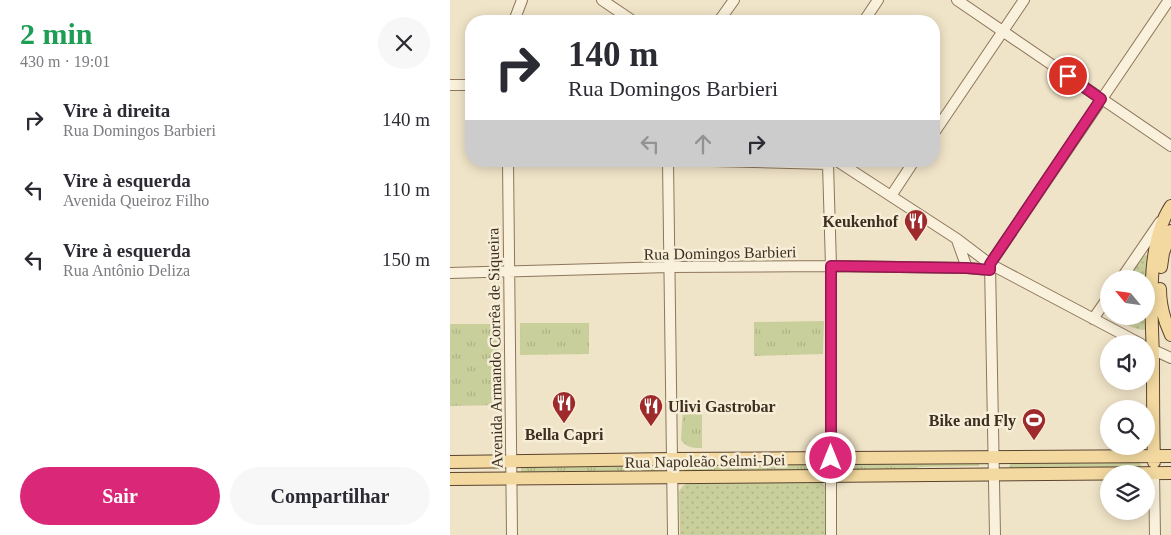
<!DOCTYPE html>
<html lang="pt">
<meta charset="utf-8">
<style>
:root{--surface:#fff;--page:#f7f7f7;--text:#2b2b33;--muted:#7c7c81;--accent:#db2777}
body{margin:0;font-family:Georgia,serif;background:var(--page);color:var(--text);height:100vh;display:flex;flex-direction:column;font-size:19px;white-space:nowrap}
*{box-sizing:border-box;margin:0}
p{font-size:16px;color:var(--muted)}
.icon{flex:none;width:28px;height:28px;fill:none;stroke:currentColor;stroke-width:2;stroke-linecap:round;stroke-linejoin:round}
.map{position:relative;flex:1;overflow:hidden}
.side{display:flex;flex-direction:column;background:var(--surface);width:450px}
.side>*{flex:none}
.guide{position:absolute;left:15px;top:15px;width:475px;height:152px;border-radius:20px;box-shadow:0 2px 12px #0003;background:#fff;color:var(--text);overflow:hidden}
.needle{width:32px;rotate:299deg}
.fabs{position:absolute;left:650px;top:270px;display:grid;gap:10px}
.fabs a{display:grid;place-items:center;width:55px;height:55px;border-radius:50%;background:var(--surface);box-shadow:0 2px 12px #0003;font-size:25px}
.pin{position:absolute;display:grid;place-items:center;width:42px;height:42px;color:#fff;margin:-21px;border:2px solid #fff;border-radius:50%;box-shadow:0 1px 5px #0007}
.me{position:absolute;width:55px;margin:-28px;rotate:0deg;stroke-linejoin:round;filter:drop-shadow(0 0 4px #0008)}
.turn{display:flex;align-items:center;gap:18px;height:105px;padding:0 20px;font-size:22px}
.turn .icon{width:65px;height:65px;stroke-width:2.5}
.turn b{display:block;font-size:35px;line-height:42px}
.lanes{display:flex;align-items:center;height:48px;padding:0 20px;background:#0003;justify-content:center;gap:25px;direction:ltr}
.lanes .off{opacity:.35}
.round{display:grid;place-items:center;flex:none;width:52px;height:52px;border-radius:26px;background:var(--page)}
.overview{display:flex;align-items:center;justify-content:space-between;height:85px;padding:0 20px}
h1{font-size:30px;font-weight:600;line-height:38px;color:#1e9e55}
.action{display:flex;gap:10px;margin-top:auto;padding:10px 20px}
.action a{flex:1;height:58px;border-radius:30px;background:var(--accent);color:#fff;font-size:20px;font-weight:600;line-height:58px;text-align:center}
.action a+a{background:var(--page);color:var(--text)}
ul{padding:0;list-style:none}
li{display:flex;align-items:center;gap:15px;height:70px;padding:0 20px}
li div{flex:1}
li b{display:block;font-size:19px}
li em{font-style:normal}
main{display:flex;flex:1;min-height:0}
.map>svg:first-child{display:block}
</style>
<main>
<section class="side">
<div class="overview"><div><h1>2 min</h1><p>430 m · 19:01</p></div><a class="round"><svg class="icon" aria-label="close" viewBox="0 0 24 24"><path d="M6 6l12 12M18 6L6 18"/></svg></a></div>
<ul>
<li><svg class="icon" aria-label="right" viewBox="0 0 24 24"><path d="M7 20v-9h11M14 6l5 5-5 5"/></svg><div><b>Vire à direita</b><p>Rua Domingos Barbieri</p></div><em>140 m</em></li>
<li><svg class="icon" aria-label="left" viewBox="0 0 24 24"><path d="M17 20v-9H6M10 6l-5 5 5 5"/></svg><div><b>Vire à esquerda</b><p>Avenida Queiroz Filho</p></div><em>110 m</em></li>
<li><svg class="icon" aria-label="left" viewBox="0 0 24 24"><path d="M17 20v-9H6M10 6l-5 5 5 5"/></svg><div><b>Vire à esquerda</b><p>Rua Antônio Deliza</p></div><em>150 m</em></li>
</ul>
<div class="action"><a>Sair</a><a>Compartilhar</a></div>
</section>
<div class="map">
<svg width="721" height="535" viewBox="0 0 721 535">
<defs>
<pattern id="grass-tufts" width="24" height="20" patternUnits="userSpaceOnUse" patternTransform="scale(1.25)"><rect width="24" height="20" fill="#c9cf9b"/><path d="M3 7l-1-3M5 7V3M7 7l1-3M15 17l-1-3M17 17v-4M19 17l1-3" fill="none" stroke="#aeb285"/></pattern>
<pattern id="park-dots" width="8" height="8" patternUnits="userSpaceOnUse" patternTransform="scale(1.25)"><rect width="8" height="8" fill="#c9cf9b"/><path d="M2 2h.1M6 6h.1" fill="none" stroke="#aeb285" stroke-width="1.8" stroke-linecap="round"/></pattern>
</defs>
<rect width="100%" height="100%" fill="#f0e4c8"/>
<!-- grass -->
<path fill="url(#grass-tufts)" d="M 374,321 L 373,354 L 304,356 L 304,322 Z
M 70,323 L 139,323 L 139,354 L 70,355 Z
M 0,324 L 48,324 L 49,405 L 0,406 Z
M 233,406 L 252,406 L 252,448 C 243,448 237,448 231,440 Z
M 529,461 L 529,466 L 469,467 L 462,470 L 395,470 L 393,467 L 398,463 Z
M 562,461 L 690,461 L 691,467 L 561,469 L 559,467 Z
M 368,463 L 371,465 L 371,468 L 368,471 L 237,472 L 234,470 L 234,467 L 238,465 Z
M 206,464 L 211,466 L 210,471 L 71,472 L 71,468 L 76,466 Z"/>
<!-- park -->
<path fill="url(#park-dots)" d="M 696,255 L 700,257 L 698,326 L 694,330 C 683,329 674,324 667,316 L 696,316 L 696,279 L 678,279 L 692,257 Z
M 369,481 L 374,485 L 377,490 L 378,535 L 230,535 L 229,491 L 233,486 L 238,483 Z"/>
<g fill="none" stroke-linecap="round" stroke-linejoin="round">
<!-- minor casing -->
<g stroke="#8d765c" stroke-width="12">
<path id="minor" d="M 152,0 L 183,21
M 507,0 L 721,146
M 64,21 L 72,0
M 269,21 L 284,0
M 414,21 L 428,0
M 0,85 L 21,85
M 484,133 L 574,0
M 58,161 L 62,535
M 218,161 L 223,535
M 262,161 L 378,164 L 380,161
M 387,161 L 507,239 L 540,264 L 691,344
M 378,164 L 381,266 L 381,535
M 441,196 L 464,161
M 507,240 L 517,268
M 0,273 L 219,267 L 381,266 L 517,268 L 540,270
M 671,279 L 710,222
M 643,319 L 659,296
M 697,347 L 721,358
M 704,472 L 705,535
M 545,535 L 540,264 L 719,0"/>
</g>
<!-- major casing -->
<g stroke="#5b4430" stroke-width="14">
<path id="major" d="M 711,267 L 713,253 L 721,231
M 710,289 C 710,305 714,320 721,335
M 0,462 L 222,459 L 721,456
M 704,462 C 703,428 703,394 703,359 C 702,314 695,245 721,206
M 0,479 L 721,473"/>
</g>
<!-- minor -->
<use href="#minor" stroke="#faf1dc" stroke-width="10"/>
<!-- major -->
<use href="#major" stroke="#f3d9a0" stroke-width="12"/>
</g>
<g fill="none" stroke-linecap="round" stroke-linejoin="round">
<!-- route casing -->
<g stroke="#8e194d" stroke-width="12">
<path id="route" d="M 381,458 L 381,266 L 517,268 L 540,270 L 540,264 L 651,99 L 618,76"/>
</g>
<!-- route -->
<use href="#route" stroke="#db2777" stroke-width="9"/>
</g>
<!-- icons -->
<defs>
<g id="restaurant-pin" transform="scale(1.25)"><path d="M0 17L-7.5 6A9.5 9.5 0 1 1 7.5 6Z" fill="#9e2a2b" stroke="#f7eed8"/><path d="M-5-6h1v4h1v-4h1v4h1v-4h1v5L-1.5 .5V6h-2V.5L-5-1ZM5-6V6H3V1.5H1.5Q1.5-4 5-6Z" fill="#fff"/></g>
<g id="stadium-pin" transform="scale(1.25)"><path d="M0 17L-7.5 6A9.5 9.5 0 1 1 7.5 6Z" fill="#9e2a2b" stroke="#f7eed8"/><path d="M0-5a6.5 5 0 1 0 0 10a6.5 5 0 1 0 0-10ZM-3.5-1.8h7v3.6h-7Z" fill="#fff"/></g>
</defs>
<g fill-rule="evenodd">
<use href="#restaurant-pin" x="466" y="221"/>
<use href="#restaurant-pin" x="114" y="403"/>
<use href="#restaurant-pin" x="201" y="406"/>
<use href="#stadium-pin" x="584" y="420"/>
</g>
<g text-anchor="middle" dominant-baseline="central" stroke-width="5" stroke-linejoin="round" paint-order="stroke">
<!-- poi labels -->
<g font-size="16" font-weight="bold" fill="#3d2e20" stroke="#f7eed8" text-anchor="end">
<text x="448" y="221">Keukenhof</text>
<text x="218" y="406" text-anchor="start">Ulivi Gastrobar</text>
<text x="566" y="420">Bike and Fly</text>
<text x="114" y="434" text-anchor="middle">Bella Capri</text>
</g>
<!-- street labels -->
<g font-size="16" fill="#3d2e20" stroke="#f7eed8">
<text transform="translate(270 253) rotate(-1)">Rua Domingos Barbieri</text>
<text transform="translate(45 348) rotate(-91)">Avenida Armando Corrêa de Siqueira</text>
<text transform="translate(255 461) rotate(-1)">Rua Napoleão Selmi-Dei</text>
</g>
</g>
</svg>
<div class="fabs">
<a><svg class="needle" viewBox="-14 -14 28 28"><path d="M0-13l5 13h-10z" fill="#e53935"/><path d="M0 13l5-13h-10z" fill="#7c7c81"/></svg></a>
<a><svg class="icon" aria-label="sound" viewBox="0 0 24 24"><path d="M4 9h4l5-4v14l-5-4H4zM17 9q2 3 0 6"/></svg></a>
<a><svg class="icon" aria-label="search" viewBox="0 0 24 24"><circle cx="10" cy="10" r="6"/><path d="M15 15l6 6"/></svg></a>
<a><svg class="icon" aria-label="layers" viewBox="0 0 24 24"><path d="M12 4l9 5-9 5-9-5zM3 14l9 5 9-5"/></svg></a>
</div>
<div class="pin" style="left:618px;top:76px;background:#d93025"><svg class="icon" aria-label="arrive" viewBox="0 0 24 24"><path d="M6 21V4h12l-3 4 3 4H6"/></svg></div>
<svg class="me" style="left:381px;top:458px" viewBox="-20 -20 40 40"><circle r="17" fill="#db2777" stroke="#fff" stroke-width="3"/><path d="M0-11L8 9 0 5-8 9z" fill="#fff"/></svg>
<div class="guide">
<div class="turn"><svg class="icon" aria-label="right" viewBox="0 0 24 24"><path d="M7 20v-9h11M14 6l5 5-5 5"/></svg><div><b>140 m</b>Rua Domingos Barbieri</div></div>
<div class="lanes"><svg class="icon off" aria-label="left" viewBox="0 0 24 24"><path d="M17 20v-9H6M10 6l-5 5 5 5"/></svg><svg class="icon off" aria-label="ahead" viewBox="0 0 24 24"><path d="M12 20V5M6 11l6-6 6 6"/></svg><svg class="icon" aria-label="right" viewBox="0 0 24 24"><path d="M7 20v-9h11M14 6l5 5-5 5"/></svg></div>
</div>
</div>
</main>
